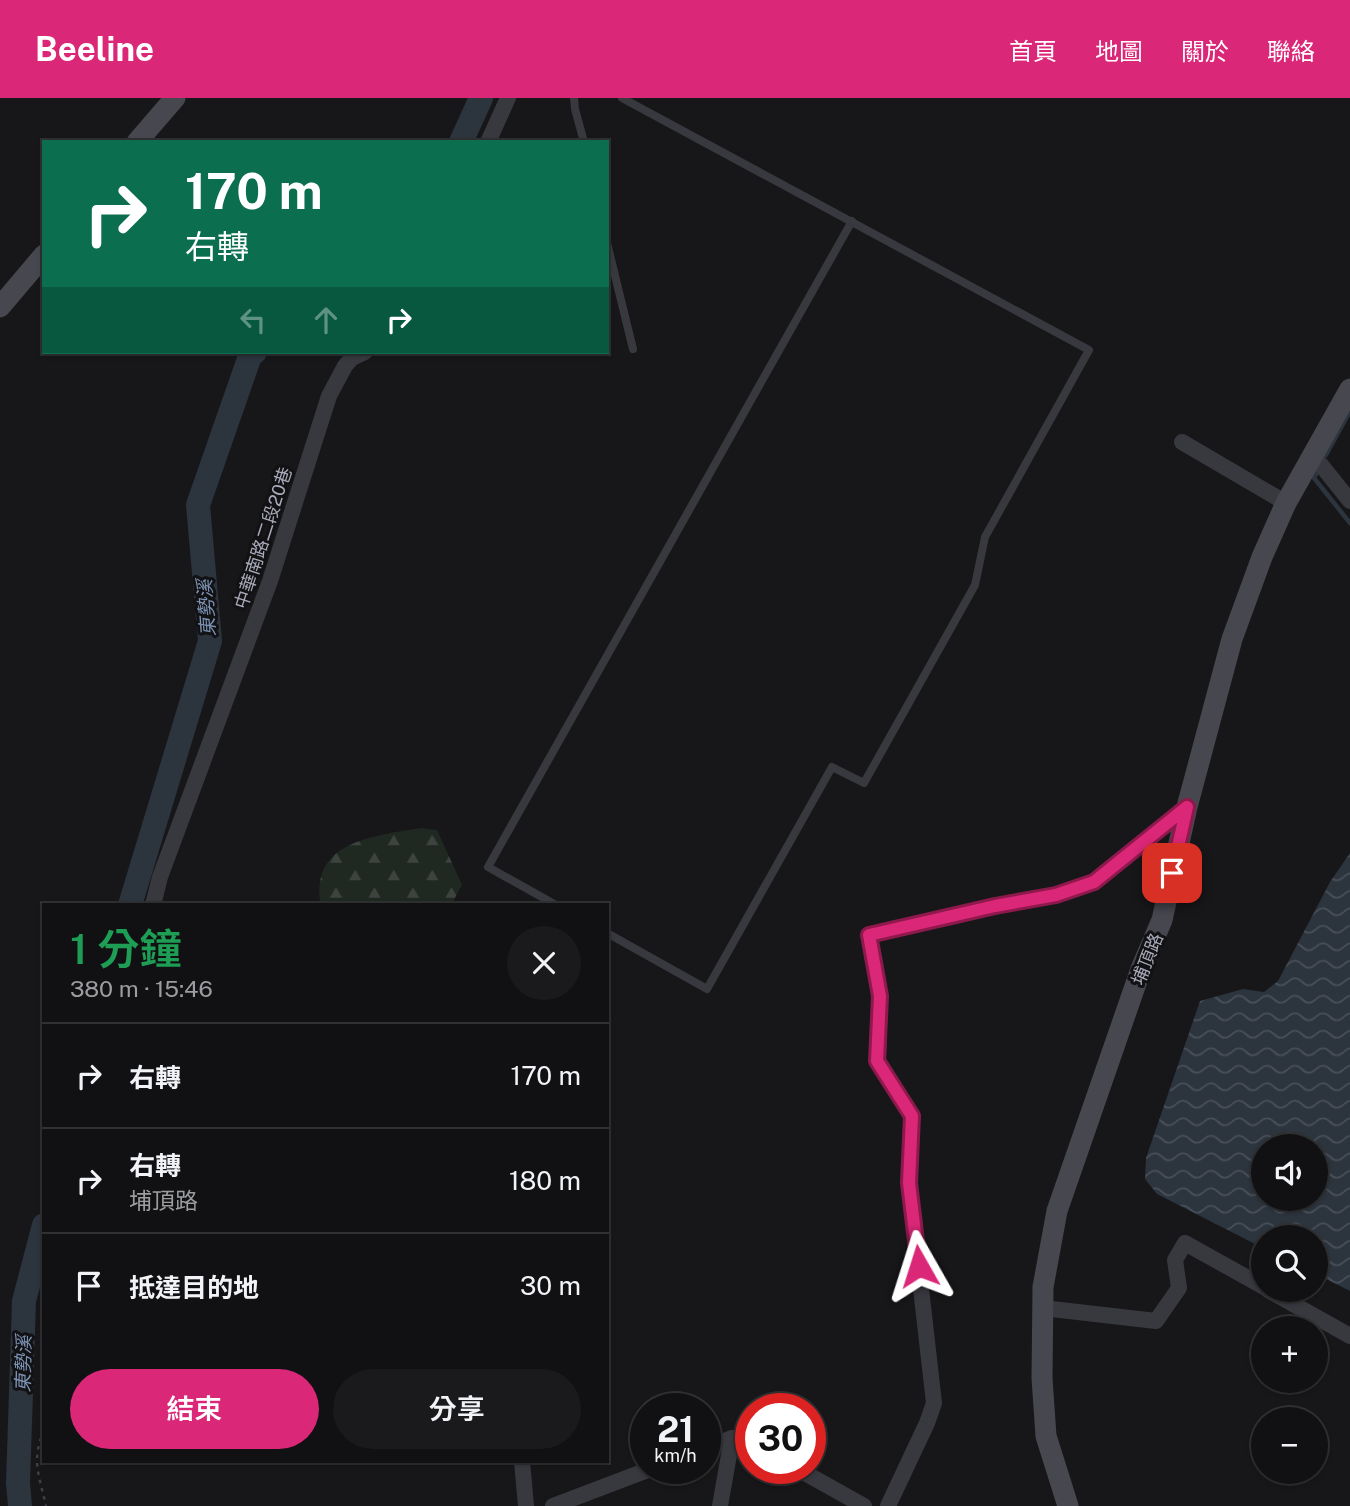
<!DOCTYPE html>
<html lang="zh-TW">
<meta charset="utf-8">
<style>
:root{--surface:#111113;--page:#1a1a1c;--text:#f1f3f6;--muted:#9c9da0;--line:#303133;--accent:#db2777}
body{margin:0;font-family:"Public Sans","Noto Sans TC",sans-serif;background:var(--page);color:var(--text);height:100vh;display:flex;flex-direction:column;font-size:26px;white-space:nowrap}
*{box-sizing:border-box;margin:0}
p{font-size:23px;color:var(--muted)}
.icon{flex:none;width:38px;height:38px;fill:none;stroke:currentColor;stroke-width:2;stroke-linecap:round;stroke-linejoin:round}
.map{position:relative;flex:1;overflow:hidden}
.drawer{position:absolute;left:42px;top:805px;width:567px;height:560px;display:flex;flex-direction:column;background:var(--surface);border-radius:0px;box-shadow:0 2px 5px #0004,0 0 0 2px var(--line)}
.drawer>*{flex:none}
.guide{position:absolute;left:42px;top:42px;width:567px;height:214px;border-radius:0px;box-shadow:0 2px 5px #0004,0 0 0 2px var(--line);background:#0b6e4f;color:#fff;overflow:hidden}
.controls{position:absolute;left:1251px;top:1036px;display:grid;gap:14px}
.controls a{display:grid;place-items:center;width:77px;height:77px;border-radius:50%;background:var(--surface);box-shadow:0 2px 5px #0004,0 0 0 2px var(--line);font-size:35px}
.speed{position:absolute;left:630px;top:1295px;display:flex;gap:14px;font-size:35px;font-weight:700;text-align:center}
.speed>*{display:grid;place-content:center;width:91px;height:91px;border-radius:50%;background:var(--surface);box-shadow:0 2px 5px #0004,0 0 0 2px var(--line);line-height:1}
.speed small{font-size:18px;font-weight:400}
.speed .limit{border:10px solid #d22;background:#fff;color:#111}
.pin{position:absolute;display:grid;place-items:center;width:60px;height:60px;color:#fff;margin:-30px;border-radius:14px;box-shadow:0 4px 10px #0006}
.me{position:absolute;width:77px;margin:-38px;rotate:354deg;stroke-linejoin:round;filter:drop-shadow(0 0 5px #0008)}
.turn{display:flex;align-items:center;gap:24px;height:147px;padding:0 28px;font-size:32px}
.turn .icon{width:91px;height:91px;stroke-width:2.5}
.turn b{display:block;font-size:49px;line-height:60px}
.lanes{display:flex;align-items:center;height:66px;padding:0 28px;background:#0003;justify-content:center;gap:35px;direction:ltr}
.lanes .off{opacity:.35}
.round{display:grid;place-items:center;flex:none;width:74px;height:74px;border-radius:37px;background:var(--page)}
.overview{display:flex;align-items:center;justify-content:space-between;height:119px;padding:0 28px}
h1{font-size:42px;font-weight:600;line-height:52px;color:#1e9e55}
.action{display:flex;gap:14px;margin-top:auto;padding:14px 28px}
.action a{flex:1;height:80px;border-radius:42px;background:var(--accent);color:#fff;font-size:28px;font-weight:600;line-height:80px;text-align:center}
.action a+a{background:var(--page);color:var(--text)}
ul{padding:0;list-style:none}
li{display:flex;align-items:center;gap:21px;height:105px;padding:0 28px;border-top:2px solid var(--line)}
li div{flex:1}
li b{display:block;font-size:26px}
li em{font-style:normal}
header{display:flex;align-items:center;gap:42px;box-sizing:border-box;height:98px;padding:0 35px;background:var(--accent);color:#fff}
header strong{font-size:33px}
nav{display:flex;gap:38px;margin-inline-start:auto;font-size:24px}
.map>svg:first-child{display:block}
</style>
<header>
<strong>Beeline</strong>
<nav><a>首頁</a><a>地圖</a><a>關於</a><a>聯絡</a></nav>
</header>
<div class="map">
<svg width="1350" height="1408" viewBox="0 0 1350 1408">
<defs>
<pattern id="forest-firs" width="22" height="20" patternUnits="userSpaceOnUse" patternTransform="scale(1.75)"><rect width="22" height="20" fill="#1f2821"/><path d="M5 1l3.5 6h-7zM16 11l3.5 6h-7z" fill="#3d443f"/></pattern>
<pattern id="water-waves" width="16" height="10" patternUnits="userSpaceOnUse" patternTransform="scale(1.75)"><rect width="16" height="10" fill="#2c343e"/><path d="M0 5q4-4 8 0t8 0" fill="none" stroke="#484f58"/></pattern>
</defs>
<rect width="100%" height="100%" fill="#171719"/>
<!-- forest -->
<path fill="url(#forest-firs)" d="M 421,730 L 437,732 L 462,787 L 451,807 L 321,807 C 309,743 374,738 421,730 Z"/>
<!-- water -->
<path fill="url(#water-waves)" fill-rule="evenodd" d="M 1350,755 L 1350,1193 L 1316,1176 L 1316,1139 L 1264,1139 L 1263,1150 L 1157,1096 L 1145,1081 L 1146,1060 L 1200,903 L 1243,891 L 1264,894 L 1278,883 L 1330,784 ZM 1264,1048 L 1316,1048 L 1316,1101 L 1264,1101 Z"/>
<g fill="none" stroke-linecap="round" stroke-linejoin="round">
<!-- stream -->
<path stroke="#2c343e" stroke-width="4.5" d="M 1326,357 L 1350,313
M 1318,373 L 1314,380 L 1350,425"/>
<!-- river -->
<path stroke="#2c343e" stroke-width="24" d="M 461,44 L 481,0
M 130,807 L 210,543 L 198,407 L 250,258 L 255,254
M 20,1408 L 18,1385 L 24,1203 L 44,1127"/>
<!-- path -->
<path stroke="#3e3f46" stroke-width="2.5" stroke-dasharray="3.5 5" stroke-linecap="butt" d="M 44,1332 C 31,1363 39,1376 46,1408"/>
<!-- lane -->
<path stroke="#38383f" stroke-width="8" d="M 574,0 L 575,11 L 584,44
M 607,145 L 633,251
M 556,807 L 488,769 L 852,123
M 607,835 L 707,891 L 832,669 L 864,685 L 975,487 L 985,439 L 1089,252 L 622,0"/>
<!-- street -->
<path stroke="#38383f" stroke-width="16" d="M 488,44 L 508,0
M 1182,344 L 1286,405
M 1314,358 L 1350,403
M 153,807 L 160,779 L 270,483 L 329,298 L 345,268 L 352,260 L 365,254
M 1268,1192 L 1350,1238
M 1043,1210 L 1156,1223 L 1179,1190 L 1175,1162 L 1185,1145 L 1264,1189
M 705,1351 L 732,1340 L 751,1347
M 522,1363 L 526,1408
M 796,1370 L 864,1408
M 553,1408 L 653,1370
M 720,1408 L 732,1340
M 888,1408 L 927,1325 L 934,1305 L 909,1085 L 912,1018 L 878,963 L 880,898 L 869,837 L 995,808 L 1056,797 L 1094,784 L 1187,709"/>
<!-- secondary -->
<path stroke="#46474f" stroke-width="21" d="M 137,44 L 175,0
M 0,209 L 44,157
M 1068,1408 L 1046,1338 L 1042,1280 L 1043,1189 L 1057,1113 L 1141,871 L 1162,822 L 1187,709 L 1232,541 L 1262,459 L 1286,405 L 1350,291"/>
</g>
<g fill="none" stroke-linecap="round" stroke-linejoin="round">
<!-- route casing -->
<g stroke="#8e194d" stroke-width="18">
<path id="route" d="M 919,1168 L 909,1085 L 912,1018 L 877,963 L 880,898 L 869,837 L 995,808 L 1056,797 L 1094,784 L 1187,709 L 1172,775"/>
</g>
<!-- route -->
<use href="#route" stroke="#db2777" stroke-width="12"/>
</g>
<g text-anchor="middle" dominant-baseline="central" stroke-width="6" stroke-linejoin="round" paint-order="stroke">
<!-- street labels -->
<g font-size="18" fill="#a9abba" stroke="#121214">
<text transform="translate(263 440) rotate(-72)">中華南路二段20巷</text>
<text transform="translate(1147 861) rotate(-68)">埔頂路</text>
</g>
<!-- water labels -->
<g font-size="19" font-style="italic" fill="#7e94b6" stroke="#121214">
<text transform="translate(206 510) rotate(-94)">東勢溪</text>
<text transform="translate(23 1266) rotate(-89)">東勢溪</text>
</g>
</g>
</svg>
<div class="controls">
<a><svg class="icon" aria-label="sound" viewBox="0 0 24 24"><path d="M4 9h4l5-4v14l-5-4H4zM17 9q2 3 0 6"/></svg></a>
<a><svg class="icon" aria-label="search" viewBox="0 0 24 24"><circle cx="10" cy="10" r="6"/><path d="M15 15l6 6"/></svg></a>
<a>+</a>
<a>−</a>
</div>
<div class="speed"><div>21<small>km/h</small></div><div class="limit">30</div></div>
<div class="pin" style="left:1172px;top:775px;background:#d93025"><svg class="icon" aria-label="arrive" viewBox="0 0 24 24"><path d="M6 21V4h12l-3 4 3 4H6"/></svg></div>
<svg class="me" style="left:919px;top:1168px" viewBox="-20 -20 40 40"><path d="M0-17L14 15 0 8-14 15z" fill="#db2777" stroke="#fff" stroke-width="4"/></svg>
<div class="guide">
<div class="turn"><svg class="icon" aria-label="right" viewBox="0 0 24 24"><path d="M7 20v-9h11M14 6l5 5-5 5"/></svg><div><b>170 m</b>右轉</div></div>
<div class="lanes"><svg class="icon off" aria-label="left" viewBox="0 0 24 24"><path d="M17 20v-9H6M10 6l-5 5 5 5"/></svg><svg class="icon off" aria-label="ahead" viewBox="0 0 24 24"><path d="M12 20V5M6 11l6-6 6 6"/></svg><svg class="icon" aria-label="right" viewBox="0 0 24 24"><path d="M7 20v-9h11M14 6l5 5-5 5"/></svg></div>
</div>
<section class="drawer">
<div class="overview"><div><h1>1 分鐘</h1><p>380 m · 15:46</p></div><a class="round"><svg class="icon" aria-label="close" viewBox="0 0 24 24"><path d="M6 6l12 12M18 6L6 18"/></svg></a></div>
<ul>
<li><svg class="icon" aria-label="right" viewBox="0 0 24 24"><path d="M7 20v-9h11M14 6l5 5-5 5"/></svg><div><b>右轉</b></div><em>170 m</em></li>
<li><svg class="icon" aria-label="right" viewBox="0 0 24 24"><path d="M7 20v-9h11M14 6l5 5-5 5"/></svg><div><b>右轉</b><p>埔頂路</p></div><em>180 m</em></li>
<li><svg class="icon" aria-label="arrive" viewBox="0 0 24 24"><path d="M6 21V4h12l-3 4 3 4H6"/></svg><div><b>抵達目的地</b></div><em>30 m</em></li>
</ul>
<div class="action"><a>結束</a><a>分享</a></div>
</section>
</div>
